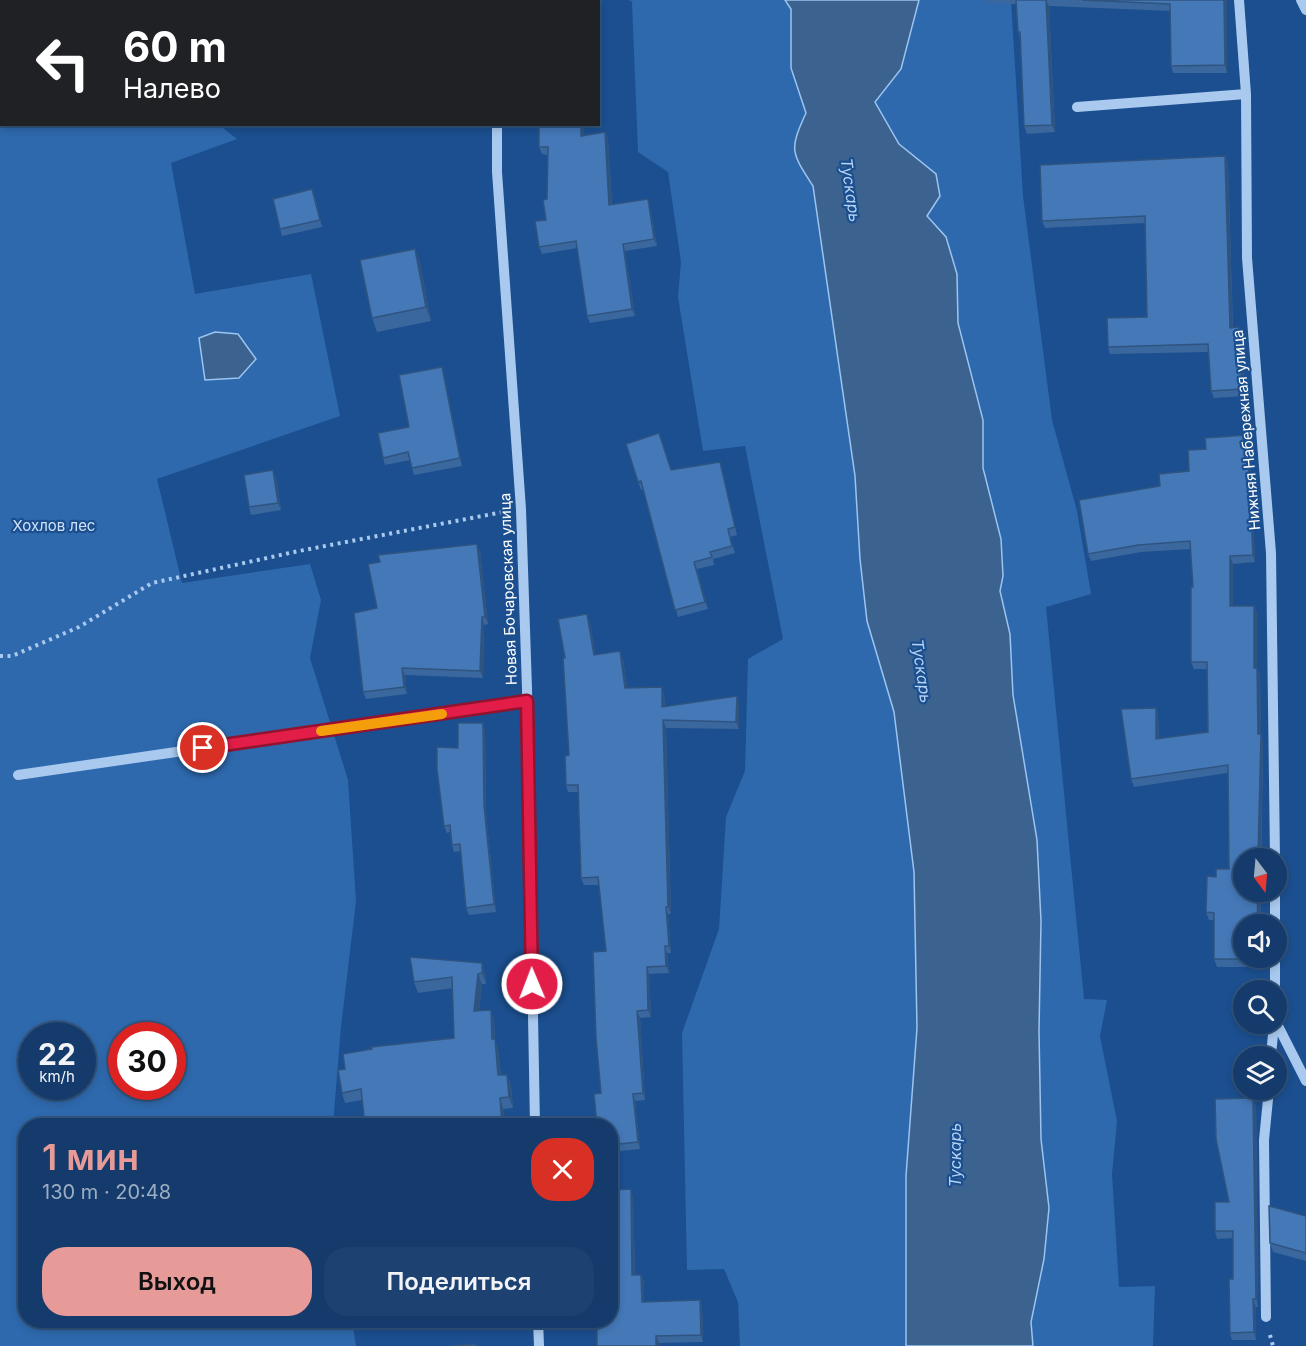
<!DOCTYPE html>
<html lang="ru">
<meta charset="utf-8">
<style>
:root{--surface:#143b6b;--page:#1d4271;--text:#f1f3f6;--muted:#9dadc1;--line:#33557e;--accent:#e69b98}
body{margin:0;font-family:Inter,sans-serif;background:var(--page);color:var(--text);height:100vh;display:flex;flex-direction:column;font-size:22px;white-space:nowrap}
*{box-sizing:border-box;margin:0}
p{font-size:20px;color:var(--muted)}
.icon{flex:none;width:33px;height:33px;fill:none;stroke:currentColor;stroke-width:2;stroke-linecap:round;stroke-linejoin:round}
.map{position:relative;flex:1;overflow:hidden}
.sheet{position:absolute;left:18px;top:1118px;width:600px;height:210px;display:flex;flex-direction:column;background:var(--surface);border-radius:24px;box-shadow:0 3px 9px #0003,0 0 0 2px var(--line)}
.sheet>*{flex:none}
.banner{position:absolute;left:0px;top:0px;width:600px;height:126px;box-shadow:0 3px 9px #0003,0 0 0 2px var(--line);background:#202124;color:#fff;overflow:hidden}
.needle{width:39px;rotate:164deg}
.buttons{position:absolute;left:1233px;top:848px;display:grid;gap:12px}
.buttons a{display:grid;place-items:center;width:54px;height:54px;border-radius:50%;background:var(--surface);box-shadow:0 3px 9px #0003,0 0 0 2px var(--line);font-size:30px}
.speed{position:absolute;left:18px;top:1022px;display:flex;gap:12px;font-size:30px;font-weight:700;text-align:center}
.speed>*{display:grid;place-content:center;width:78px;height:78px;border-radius:50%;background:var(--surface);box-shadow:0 3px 9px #0003,0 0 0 2px var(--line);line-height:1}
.speed small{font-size:15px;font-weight:400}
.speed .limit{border:9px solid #d22;background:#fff;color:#111}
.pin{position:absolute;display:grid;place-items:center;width:51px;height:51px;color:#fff;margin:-26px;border:3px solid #fff;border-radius:50%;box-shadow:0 2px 6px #0007}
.me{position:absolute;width:66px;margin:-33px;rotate:359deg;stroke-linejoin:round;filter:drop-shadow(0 0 4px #0008)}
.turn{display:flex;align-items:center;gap:21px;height:126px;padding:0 24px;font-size:27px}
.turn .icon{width:78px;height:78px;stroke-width:2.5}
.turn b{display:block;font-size:42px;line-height:51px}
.round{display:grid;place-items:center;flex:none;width:63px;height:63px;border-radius:24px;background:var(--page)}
.summary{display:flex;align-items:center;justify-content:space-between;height:102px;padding:0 24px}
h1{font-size:36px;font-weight:600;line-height:45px;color:var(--accent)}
.cta{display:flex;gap:12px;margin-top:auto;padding:12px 24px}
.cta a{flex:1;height:69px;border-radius:24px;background:var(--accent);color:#111;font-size:24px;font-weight:600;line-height:69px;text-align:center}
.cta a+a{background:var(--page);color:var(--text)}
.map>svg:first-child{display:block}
</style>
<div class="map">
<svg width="1306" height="1346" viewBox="0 0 1306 1346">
<rect width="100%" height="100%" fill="#1b4f8f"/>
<!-- green -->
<path fill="#2e69ad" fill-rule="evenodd" d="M 0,0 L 288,0 L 2,2 L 2,124 L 219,125 L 237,139 L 171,163 L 195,294 L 311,274 L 340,416 L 157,479 L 182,583 L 310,564 L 321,600 L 310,658 L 348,780 L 356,901 L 341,1027 L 333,1125 L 26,1125 L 26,1320 L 352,1320 L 356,1346 L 0,1346 ZM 32,1035 L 82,1035 L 82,1086 L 32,1086 ZM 122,1035 L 172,1035 L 172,1086 L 122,1086 Z
M 629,0 L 785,0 L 791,9 L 791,68 L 806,113 C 789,150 791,153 813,186 L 855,476 L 860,559 L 867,621 L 894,712 L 914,872 L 917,1028 L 906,1176 L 906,1346 L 740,1346 L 738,1302 L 724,1269 L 687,1270 L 682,1033 L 719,929 L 726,817 L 745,771 L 748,659 L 783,639 L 745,446 L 703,451 L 678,297 L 681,262 L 668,172 L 638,152 L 632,2 Z
M 919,0 L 1011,0 L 1023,196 L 1052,420 L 1077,511 L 1091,594 L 1046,607 L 1084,999 L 1107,1000 L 1100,1036 L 1117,1121 L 1112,1174 L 1119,1287 L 1155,1286 L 1153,1346 L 1033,1346 L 1031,1322 L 1044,1259 L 1049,1208 L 1041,1139 L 1039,1031 L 1041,921 L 1037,840 L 1013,695 L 1010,634 L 1000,591 L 1003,576 L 1001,539 L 983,468 L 983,420 L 958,323 L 957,274 L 946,237 L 927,216 L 940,196 L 936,174 L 899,144 L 875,101 L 901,69 Z"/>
<!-- water -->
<path fill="#3c6290" stroke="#9cc4f0" stroke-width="1.5" d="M 785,0 L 919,0 L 901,69 L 875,102 L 899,144 L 936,174 L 940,196 L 927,216 L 946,237 L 957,274 L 958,323 L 983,420 L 983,468 L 1001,539 L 1003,576 L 1000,591 L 1010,634 L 1013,695 L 1037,840 L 1041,921 L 1039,1031 L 1041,1139 L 1049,1208 L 1044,1259 L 1031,1322 L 1033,1346 L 906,1346 L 906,1176 L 917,1028 L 914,872 L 894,712 L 867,621 L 860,559 L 855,476 L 813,186 C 791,152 789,150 806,113 L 791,68 L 791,9 Z
M 215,332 L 238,334 L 256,359 L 239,378 L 205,380 L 199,338 Z"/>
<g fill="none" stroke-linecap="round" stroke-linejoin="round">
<!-- path -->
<path stroke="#a9c9ee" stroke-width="4" stroke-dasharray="3 4.5" stroke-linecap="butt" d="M 0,656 L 12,656 L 79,627 L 152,583 L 299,551 L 503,512
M 1270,1335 L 1273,1346"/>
<!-- minor -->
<path stroke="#a9c9ee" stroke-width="10" d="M 1239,0 L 1246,94 L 1247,258 L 1271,553 L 1275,858
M 1301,0 L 1306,10
M 498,2 L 498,0
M 1077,107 L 1246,94
M 497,124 L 497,172 L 521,509 L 527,689 L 535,1125
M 18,775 L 527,701
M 1275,924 L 1275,891
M 1275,990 L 1275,957
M 1276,1022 L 1306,1081
M 1271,1056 L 1274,1023
M 1266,1317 L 1264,1140 L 1269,1089
M 538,1320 L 539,1346"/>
</g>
<!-- wall -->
<path fill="#3a679d" d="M 984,0 L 1227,0 L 1227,73 L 1173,73 L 1171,66 L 1170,11 L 1049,6 L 1055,132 L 1027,134 L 1024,126 L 1020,37 L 1018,32 L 1016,4 L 985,3 Z
M 584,128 L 584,135 L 605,132 L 608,139 L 612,205 L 648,199 L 650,207 L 657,246 L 625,251 L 635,316 L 590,323 L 587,316 L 577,248 L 542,254 L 539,247 L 546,220 L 548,155 L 542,154 L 539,147 Z
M 1225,156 L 1228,163 L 1233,327 L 1239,327 L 1241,334 L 1245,396 L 1214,398 L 1211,391 L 1209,352 L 1110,354 L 1108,347 L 1147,317 L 1145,223 L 1045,228 L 1042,221 Z
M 315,196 L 322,227 L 282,236 L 280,229 Z
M 415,249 L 420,263 L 431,321 L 377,332 L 372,318 Z
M 442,367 L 444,374 L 462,466 L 414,475 L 410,460 L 385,465 L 383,458 L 409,427 Z
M 1250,443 L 1255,562 L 1233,564 L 1233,606 L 1254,606 L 1257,613 L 1257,668 L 1260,676 L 1261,734 L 1263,742 L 1260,967 L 1217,967 L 1214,959 L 1214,920 L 1209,920 L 1206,912 L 1216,877 L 1229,869 L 1228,773 L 1134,787 L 1131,779 L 1156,708 L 1158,716 L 1159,739 L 1208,732 L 1207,669 L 1194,669 L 1191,662 L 1193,587 L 1191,549 L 1141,552 L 1091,561 L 1088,554 L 1160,486 L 1189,471 L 1206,449 Z
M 626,444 L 671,470 L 720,462 L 722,469 L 737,535 L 730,537 L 735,553 L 713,559 L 714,565 L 697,569 L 708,609 L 678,617 L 643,489 L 641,490 Z
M 276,477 L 281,510 L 251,515 L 249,507 Z
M 480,551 L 488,624 L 484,625 L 483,678 L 405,675 L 407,694 L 366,699 L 363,692 L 377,608 Z
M 590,622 L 595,654 L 623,659 L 627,688 L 664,694 L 665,707 L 739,703 L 739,729 L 666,728 L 671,914 L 668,914 L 671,953 L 667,953 L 669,973 L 649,974 L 651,1017 L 640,1018 L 645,1100 L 635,1101 L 640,1149 L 610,1152 L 610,1125 L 601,1093 L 606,951 L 599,885 L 584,885 L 581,878 L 578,792 L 568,792 L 566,785 L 569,755 L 565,658 Z
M 485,730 L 486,813 L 496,912 L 469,915 L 466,908 L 461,851 L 454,852 L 452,845 L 450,832 L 447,833 L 444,826 L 458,748 Z
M 485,973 L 486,984 L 482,984 L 479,1010 L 494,1020 L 495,1040 L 498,1049 L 501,1075 L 507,1075 L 511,1085 L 513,1108 L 503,1109 L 505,1125 L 365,1125 L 362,1100 L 345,1103 L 342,1093 L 454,1038 L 453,988 L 418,993 L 414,982 Z
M 1256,1105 L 1258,1307 L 1256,1307 L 1256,1340 L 1232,1340 L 1230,1333 L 1233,1279 L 1233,1238 L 1217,1239 L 1215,1231 L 1229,1202 Z
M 633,1197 L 635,1275 L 641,1275 L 644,1282 L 644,1302 L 700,1300 L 702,1307 L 703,1342 L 659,1343 L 597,1346 Z
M 1306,1216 L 1306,1261 L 1273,1252 L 1270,1243 Z"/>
<!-- shaded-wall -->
<path fill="#305480" d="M 1046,0 L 1049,6 L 1055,132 L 1052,125 Z
M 1224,0 L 1227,0 L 1227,73 L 1225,65 Z
M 581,124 L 582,124 L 584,128 L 584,143 L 581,136 Z
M 605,132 L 608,139 L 612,213 L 609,205 Z
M 1225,156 L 1228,163 L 1233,335 L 1230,328 Z
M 312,189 L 315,196 L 322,227 L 320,220 Z
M 648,199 L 650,207 L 657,246 L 654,239 Z
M 623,244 L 625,251 L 635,316 L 632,309 Z
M 415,249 L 420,263 L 431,321 L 426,307 Z
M 1239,327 L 1241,334 L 1245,396 L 1242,389 Z
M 442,367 L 444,374 L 462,466 L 460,458 Z
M 1247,435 L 1250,443 L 1255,562 L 1253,555 Z
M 273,470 L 276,477 L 281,510 L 278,503 Z
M 477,544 L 480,551 L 488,624 L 485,617 Z
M 1230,556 L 1233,564 L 1233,613 L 1230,606 Z
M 694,562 L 697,569 L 708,609 L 705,602 Z
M 1254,606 L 1257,613 L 1257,676 L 1254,668 Z
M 587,614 L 590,622 L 597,662 L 594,655 Z
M 482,617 L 484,625 L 483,678 L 480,671 Z
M 620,651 L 623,659 L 628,695 L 625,688 Z
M 402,668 L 405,675 L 407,694 L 404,687 Z
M 1257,668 L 1260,676 L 1261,738 L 1261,734 L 1263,742 L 1261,858 L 1258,858 Z
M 662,687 L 664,694 L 665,714 L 662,707 Z
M 737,696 L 739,703 L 739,729 L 736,722 Z
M 1156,708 L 1158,716 L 1159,747 L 1156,739 Z
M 663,720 L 666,728 L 671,914 L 668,907 Z
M 483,723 L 485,730 L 486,813 L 496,912 L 494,904 L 484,806 Z
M 1258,891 L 1261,891 L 1260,924 L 1257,924 Z
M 666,907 L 668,914 L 671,953 L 669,946 Z
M 665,946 L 667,953 L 669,973 L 666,966 Z
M 1257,957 L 1260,957 L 1260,967 L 1257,959 Z
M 482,963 L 485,973 L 486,984 L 482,973 Z
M 647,967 L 649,974 L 651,1017 L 648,1010 Z
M 478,974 L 482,984 L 478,1021 L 474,1011 Z
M 491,1010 L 494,1020 L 495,1040 L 498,1049 L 502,1086 L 498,1075 L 492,1039 Z
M 637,1011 L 640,1018 L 645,1100 L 643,1093 Z
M 507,1075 L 511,1085 L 513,1108 L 509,1097 Z
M 633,1094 L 635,1101 L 640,1149 L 638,1142 Z
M 500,1098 L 503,1109 L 505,1125 L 502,1125 Z
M 1253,1098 L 1256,1105 L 1258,1307 L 1256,1299 Z
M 631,1189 L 633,1197 L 635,1283 L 632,1275 Z
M 641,1275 L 644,1282 L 644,1310 L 642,1302 Z
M 1253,1299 L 1256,1307 L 1256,1340 L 1254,1332 Z
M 700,1300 L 702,1307 L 703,1342 L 701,1335 Z
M 656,1336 L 659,1343 L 659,1346 L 656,1346 Z"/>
<!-- building -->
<path fill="#4478b7" stroke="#305480" stroke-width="1.5" d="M 520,0 L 568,0 L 569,2 L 521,2 Z
M 1016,0 L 1046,0 L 1052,125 L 1024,126 L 1020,32 L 1018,32 Z
M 1082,0 L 1224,0 L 1225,65 L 1171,66 L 1170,4 Z
M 539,124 L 581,124 L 581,136 L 605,132 L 609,205 L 648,199 L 654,239 L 623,244 L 632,309 L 587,316 L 576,241 L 539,247 L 535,221 L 546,220 L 543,200 L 547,199 L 548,147 L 539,147 Z
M 1225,156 L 1230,328 L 1239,327 L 1242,389 L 1211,391 L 1208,344 L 1108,347 L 1107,318 L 1147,317 L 1145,216 L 1042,221 L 1040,165 Z
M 312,189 L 320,220 L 280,229 L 273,199 Z
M 415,249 L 426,307 L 372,318 L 360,260 Z
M 442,367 L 460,458 L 412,468 L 408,452 L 383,458 L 378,433 L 409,427 L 399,375 Z
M 659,433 L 671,470 L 720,462 L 735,527 L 728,529 L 732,546 L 710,552 L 712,557 L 694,562 L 705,602 L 675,610 L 641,481 L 638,482 L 626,444 Z
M 1247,435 L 1253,555 L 1230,556 L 1230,606 L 1254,606 L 1254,668 L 1257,668 L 1258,734 L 1261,734 L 1258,858 L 1244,858 L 1244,891 L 1258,891 L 1257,924 L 1244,924 L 1244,957 L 1257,957 L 1257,959 L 1214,959 L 1214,913 L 1206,912 L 1207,876 L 1216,877 L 1216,869 L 1229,869 L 1228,765 L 1131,779 L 1121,709 L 1156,708 L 1156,739 L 1208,732 L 1207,662 L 1191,662 L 1191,587 L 1193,587 L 1190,541 L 1138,545 L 1088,554 L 1079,500 L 1160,486 L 1159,474 L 1189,471 L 1188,450 L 1206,449 L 1205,438 Z
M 273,470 L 278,503 L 249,507 L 244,475 Z
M 477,544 L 485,617 L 482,617 L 480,671 L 402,668 L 404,687 L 363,692 L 354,613 L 377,608 L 368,564 L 380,562 L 378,555 Z
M 587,614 L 594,655 L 620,651 L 625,688 L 662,687 L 662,707 L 737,696 L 736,722 L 663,720 L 668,907 L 666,907 L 669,946 L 665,946 L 666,966 L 647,967 L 648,1010 L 637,1011 L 643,1093 L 633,1094 L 638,1142 L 610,1145 L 610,1125 L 597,1125 L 594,1094 L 601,1093 L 596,1038 L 593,952 L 606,951 L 598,877 L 581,878 L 578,785 L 566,785 L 565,756 L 569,755 L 563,658 L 565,658 L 558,619 Z
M 458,723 L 483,723 L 484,806 L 494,904 L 466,908 L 460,844 L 452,845 L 450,825 L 444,826 L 437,769 L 437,747 L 458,748 Z
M 410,957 L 482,963 L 482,973 L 478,974 L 474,1011 L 491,1010 L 492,1039 L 495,1039 L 498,1075 L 507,1075 L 509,1097 L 500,1098 L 502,1125 L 365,1125 L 361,1089 L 342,1093 L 338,1070 L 345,1069 L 343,1054 L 372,1049 L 371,1047 L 454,1038 L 452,977 L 414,982 Z
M 1253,1098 L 1256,1299 L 1253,1299 L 1254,1332 L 1230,1333 L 1229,1279 L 1233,1279 L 1233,1231 L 1215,1231 L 1215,1202 L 1229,1202 L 1216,1139 L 1215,1099 Z
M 631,1189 L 632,1275 L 641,1275 L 642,1302 L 700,1300 L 701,1335 L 656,1336 L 656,1346 L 597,1346 L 597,1320 L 610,1320 L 610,1190 Z
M 1269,1206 L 1306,1216 L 1306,1253 L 1270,1243 Z
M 475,1344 L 476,1346 L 451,1346 Z"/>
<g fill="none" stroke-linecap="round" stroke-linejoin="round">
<!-- route casing -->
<g stroke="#92132f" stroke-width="15">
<path id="route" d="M 203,748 L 527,701 L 532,984"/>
</g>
<!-- route -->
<use href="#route" stroke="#e11d48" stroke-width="10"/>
<!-- slow -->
<path stroke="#f59e0b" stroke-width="10" d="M 321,731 L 442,714"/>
</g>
<g text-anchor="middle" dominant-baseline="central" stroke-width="4.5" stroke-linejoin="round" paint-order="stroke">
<!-- street labels -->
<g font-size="15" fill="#fff" stroke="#1b4f8f">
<text transform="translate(1246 430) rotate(-95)">Нижняя Набережная улица</text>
<text transform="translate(508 589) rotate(-92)">Новая Бочаровская улица</text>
</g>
<!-- park labels -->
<g font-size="15" fill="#cfe3fa" stroke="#1b4f8f">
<text x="54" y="525">Хохлов лес</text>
</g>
<!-- water labels -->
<g font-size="16" font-style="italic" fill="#b5d3f5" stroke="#1b4f8f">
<text transform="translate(851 190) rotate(82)">Тускарь</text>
<text transform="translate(922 671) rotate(82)">Тускарь</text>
<text transform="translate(955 1155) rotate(-90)">Тускарь</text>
</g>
</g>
</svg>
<div class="buttons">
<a><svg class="needle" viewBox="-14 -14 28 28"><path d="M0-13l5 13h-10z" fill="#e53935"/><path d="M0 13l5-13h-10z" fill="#9dadc1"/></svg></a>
<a><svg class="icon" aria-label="sound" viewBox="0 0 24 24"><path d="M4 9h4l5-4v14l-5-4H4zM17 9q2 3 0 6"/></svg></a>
<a><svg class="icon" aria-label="search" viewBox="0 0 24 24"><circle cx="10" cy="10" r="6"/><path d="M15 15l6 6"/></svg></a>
<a><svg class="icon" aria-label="layers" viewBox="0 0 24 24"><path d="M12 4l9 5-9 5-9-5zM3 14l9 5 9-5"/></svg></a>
</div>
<div class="speed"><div>22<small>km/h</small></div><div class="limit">30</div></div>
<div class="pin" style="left:203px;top:748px;background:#d93025"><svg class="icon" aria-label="arrive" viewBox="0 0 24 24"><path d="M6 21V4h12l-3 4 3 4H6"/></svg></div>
<svg class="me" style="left:532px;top:984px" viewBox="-20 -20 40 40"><circle r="17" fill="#e11d48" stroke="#fff" stroke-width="3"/><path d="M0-11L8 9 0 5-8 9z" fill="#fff"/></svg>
<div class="banner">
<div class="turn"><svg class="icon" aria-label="left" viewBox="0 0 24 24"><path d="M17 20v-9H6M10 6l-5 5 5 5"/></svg><div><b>60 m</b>Налево</div></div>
</div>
<section class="sheet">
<div class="summary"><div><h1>1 мин</h1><p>130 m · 20:48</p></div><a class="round" style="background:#d93025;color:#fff"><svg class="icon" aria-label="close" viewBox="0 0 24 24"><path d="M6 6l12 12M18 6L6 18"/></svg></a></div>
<div class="cta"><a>Выход</a><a>Поделиться</a></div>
</section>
</div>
